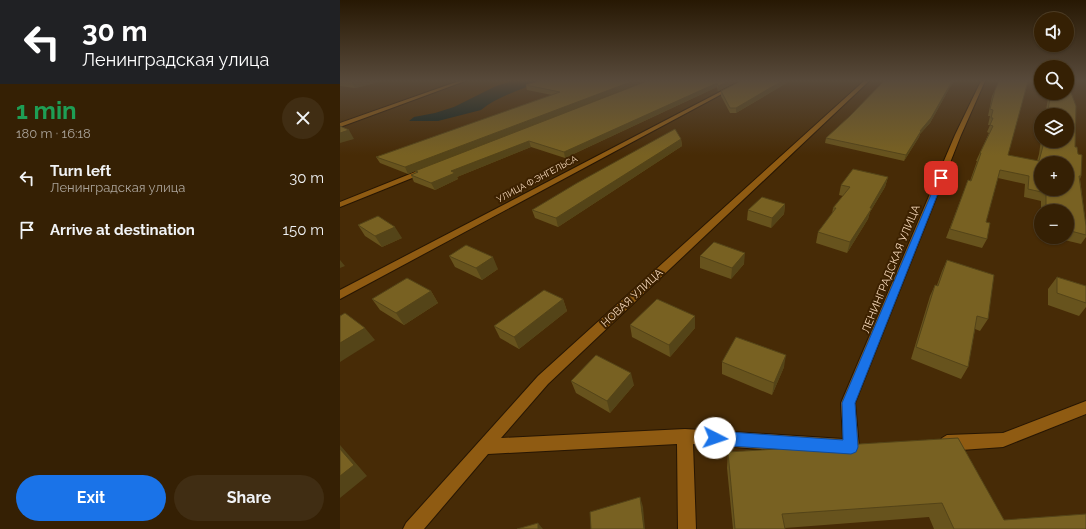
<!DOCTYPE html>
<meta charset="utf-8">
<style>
:root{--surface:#352004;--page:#402d13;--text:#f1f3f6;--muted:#aaa39a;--line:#4f3e26;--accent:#1a73e8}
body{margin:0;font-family:Raleway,sans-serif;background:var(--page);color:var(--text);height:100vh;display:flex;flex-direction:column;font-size:15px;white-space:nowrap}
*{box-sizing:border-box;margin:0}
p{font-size:13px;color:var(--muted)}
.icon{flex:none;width:22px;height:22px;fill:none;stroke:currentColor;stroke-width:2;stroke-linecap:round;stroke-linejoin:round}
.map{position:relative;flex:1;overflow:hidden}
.details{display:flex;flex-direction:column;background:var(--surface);width:340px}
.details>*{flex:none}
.hud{background:#202124;color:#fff;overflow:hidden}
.controls{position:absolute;left:694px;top:12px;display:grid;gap:8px}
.controls a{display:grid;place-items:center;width:40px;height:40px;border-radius:50%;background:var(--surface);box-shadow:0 1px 3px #0004,0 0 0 1px var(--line);font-size:20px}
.pin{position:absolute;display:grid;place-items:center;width:34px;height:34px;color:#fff;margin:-17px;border-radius:8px;box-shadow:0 2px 6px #0006}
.me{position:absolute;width:44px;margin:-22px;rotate:94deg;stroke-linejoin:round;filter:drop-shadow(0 0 3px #0008)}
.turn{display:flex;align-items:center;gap:14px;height:84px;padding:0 16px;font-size:18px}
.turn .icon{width:52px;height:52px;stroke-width:2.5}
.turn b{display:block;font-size:28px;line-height:34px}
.round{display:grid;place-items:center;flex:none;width:42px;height:42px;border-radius:21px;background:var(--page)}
.head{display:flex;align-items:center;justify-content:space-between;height:68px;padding:0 16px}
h1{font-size:24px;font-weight:700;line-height:30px;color:#1e9e55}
.action{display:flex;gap:8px;margin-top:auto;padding:8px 16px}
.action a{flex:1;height:46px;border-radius:24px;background:var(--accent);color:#fff;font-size:16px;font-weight:700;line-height:46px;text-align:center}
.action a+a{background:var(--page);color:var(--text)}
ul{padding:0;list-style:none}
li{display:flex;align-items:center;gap:12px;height:52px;padding:0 16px}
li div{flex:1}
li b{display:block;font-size:15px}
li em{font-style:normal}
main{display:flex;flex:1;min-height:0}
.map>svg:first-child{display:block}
</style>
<main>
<section class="details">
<div class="hud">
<div class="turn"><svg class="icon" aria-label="left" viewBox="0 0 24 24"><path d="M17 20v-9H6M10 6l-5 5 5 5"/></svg><div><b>30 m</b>Ленинградская улица</div></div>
</div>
<div class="head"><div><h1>1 min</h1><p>180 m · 16:18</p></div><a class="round"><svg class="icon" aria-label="close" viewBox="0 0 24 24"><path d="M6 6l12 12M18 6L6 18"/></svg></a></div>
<ul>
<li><svg class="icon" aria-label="left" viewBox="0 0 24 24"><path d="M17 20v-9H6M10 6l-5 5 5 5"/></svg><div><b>Turn left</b><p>Ленинградская улица</p></div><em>30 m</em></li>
<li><svg class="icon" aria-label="arrive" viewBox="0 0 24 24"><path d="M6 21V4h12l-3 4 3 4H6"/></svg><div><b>Arrive at destination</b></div><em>150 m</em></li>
</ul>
<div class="action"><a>Exit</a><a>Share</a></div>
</section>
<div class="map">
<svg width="746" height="529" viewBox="0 0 746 529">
<rect width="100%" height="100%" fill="#472b06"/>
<!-- water -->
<path fill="#0d2221" d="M 172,81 L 202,81 C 183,89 158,96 141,110 L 98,121 L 69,121 L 74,117 L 95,113 L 114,107 L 156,86 Z"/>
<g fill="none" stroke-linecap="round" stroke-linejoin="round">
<!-- minor casing -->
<g stroke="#271603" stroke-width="2">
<path id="minor" d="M 119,81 L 125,81 L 0,127 L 0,123 Z
M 401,81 L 406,81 L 0,299 L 0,290 Z
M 524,81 L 529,81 L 208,384 L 161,438 L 345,429 L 503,439 L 501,403 L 615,135 L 641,81 L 645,81 L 621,135 L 515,403 L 519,447 L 517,452 L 511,455 L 507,453 L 503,455 L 353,444 L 356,529 L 338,529 L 337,444 L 148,454 L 84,529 L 63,529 L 66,523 L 198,376 Z
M 80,170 L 83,170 L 87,172 L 0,207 L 0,202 Z
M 746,401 L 746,414 L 663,447 L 607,451 L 602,448 L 599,443 L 602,438 L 607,435 L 663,433 Z"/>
</g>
<!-- minor -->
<use href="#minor" fill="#8f5b12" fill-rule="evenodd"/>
</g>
<!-- wall -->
<path fill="#67531d" d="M 0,81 L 43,81 L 15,88 L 0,86 Z
M 199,81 L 305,81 L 128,150 L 307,81 L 398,81 L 378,91 L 377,87 L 225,158 L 191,147 L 117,177 L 118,179 L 95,190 L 74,182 L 71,175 L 76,173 L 75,171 L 68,174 L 40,163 L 36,157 L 212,95 L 187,90 L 186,85 Z
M 401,81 L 450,81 L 396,113 L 390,113 L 381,96 L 381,91 Z
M 544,81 L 615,81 L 610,87 L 590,123 L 580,134 L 579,137 L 564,161 L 485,143 L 486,138 L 510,116 Z
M 727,81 L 732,87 L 731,90 L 735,147 L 738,154 L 741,176 L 740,179 L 746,226 L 746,237 L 741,244 L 712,237 L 727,237 L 727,211 L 701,211 L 701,213 L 701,201 L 684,197 L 685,184 L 658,178 L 646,222 L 647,239 L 642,248 L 606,238 L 625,188 L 628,180 L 630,181 L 637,161 L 636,161 L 649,133 L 647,132 L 650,125 L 648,125 L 650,116 L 648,116 L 652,96 L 655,90 L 668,155 L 697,161 L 699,154 L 701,140 L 701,141 L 727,141 L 727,115 L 705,115 L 709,93 L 727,93 Z
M 341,139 L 342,146 L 218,227 L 195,218 L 192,210 Z
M 548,177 L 545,187 L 530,212 L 528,219 L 507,253 L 476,243 L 478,232 L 492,214 L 493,208 L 503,196 L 499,195 L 501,185 Z
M 445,204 L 444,214 L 431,228 L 407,220 L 408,210 Z
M 18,225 L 62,238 L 42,247 L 25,236 Z
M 109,256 L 158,269 L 142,280 L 115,267 Z
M 360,256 L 404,264 L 391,279 L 360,268 Z
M 607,260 L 648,319 L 640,331 L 635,329 L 628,367 L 621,379 L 571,359 L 590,296 L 595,285 L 597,285 L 602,271 Z
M 717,277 L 746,286 L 746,307 L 739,316 L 708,305 L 708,289 Z
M 91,291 L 98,303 L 64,325 L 40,310 L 32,299 Z
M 223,299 L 227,311 L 179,349 L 160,338 L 154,326 Z
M 290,325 L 355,328 L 330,357 L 292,337 Z
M 382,362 L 444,367 L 432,395 L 382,374 Z
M 231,381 L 294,385 L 270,413 L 236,393 Z
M 618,438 L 664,520 L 746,529 L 594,529 L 589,517 L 445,528 L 445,529 L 393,529 L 387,468 L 388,452 Z"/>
<!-- shaded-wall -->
<path fill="#544418" d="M 11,81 L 43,81 L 15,88 Z
M 293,81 L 305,81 L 68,174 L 65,167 Z
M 389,81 L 398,81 L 378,91 L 378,86 Z
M 442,81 L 450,81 L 396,113 L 396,108 Z
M 613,81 L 615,81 L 610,87 L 590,123 L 580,134 L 579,137 L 564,161 L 566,155 L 580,131 Z
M 377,83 L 377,87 L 225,158 L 224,152 Z
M 9,130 L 14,139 L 0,143 L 0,133 Z
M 341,139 L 342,146 L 218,227 L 216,218 Z
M 189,141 L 191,147 L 117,177 L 118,179 L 95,190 L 91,183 L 111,171 Z
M 548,177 L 545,187 L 530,212 L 528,219 L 507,253 L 510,242 Z
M 445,204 L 444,214 L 431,228 L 432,218 Z
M 55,227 L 62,238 L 42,247 L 35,236 Z
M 405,253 L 404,264 L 391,279 L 392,268 Z
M 153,257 L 158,269 L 142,280 L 136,268 Z
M 0,260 L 5,266 L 0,268 Z
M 91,291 L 98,303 L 64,325 L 56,313 Z
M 223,299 L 227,311 L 179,349 L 174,337 Z
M 355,316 L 355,328 L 330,357 L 329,345 Z
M 25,328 L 35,340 L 0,362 L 0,343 Z
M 446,355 L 444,367 L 432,395 L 434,383 Z
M 291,373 L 294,385 L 270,413 L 267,401 Z
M 0,445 L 27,476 L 0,498 Z
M 300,497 L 303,507 L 305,529 L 304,529 Z
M 198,523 L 203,529 L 198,529 Z"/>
<!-- building -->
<path fill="#786122" stroke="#544418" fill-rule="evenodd" d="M 199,81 L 293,81 L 65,167 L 36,157 L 220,92 L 186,85 Z
M 307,81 L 389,81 L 378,86 L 377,83 L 224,152 L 189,141 L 111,171 L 115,173 L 91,183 L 71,175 L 78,172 L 75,171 Z
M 401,81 L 442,81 L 396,108 L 390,108 L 381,91 Z
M 544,81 L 613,81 L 611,83 L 591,118 L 580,131 L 581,131 L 566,155 L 486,138 L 510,116 Z
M 659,81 L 688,81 L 668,155 L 699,161 L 703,146 L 704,141 L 727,141 L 727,115 L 707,115 L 711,93 L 727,93 L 727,81 L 730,81 L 732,87 L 729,87 L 736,106 L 735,147 L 737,147 L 738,154 L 742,155 L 741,176 L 739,176 L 746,226 L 746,235 L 727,230 L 727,211 L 706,211 L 706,193 L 688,189 L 689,176 L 660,170 L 646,222 L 650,223 L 647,239 L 610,229 L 628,180 L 631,181 L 641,153 L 640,153 L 653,126 L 650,125 L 653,118 L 651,118 L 653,110 L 650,109 L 655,90 ZM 701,163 L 727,163 L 727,189 L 701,189 Z
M 0,126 L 9,130 L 0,133 Z
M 335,129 L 341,139 L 216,218 L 192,210 L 237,183 Z
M 513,169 L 548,177 L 530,208 L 532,208 L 510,242 L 478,232 L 496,208 L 493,208 L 510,187 L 501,185 Z
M 422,197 L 445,204 L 432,218 L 408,210 Z
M 38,216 L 55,227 L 35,236 L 18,225 Z
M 374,242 L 405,253 L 392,268 L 360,256 Z
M 126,245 L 153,257 L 136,268 L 109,256 Z
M 607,260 L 654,275 L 648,319 L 637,316 L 628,367 L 576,347 L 595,285 L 598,286 Z
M 717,277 L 746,286 L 746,303 L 717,293 Z
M 67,278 L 91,291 L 56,313 L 32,299 Z
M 204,290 L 223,299 L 174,337 L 154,326 Z
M 317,299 L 355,316 L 329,345 L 290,325 Z
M 5,313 L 25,328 L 0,343 L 0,316 Z
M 396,337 L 446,355 L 434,383 L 382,362 Z
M 256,355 L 291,373 L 267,401 L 231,381 Z
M 618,438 L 664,520 L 746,514 L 746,529 L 614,529 L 602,503 L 442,514 L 445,529 L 395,529 L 388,452 Z
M 0,449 L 14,465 L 0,476 Z
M 300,497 L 304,529 L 251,529 L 250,512 Z
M 198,523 L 198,529 L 177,529 Z"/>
<!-- sky -->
<linearGradient id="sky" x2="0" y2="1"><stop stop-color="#271803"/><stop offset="0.52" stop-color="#584a3b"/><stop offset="1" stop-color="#584a3b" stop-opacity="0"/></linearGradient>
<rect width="746" height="155" fill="url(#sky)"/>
<!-- route -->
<path fill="#1a73e8" stroke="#114b97" d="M 599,176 L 604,178 L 515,403 L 518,447 L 516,452 L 511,454 L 375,445 L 370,443 L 368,438 L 370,433 L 375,431 L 503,440 L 502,403 Z"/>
<g text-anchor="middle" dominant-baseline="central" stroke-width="4" stroke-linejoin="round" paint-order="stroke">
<!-- far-street labels -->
<g font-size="9" fill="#fadcbd" stroke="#3c2100">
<text transform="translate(197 179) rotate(-28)">УЛИЦА Ф.ЭНГЕЛЬСА</text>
</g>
<!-- street labels -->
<g font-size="11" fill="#fadcbd" stroke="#3c2100">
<text transform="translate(551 269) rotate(-68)">ЛЕНИНГРАДСКАЯ УЛИЦА</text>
<text transform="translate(292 298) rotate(-43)">НОВАЯ УЛИЦА</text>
</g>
</g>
</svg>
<div class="controls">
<a><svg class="icon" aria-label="sound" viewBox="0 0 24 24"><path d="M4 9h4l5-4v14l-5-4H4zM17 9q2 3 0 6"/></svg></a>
<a><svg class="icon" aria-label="search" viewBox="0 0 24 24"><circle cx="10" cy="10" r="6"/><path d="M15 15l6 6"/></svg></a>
<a><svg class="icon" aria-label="layers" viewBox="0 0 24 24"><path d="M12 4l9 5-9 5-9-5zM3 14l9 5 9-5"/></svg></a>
<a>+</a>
<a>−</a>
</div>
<div class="pin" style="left:601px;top:178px;background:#d93025"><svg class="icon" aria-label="arrive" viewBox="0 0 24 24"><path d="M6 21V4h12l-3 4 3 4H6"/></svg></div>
<svg class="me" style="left:375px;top:438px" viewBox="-20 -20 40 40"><circle r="19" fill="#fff"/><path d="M0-13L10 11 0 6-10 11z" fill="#1a73e8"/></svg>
</div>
</main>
